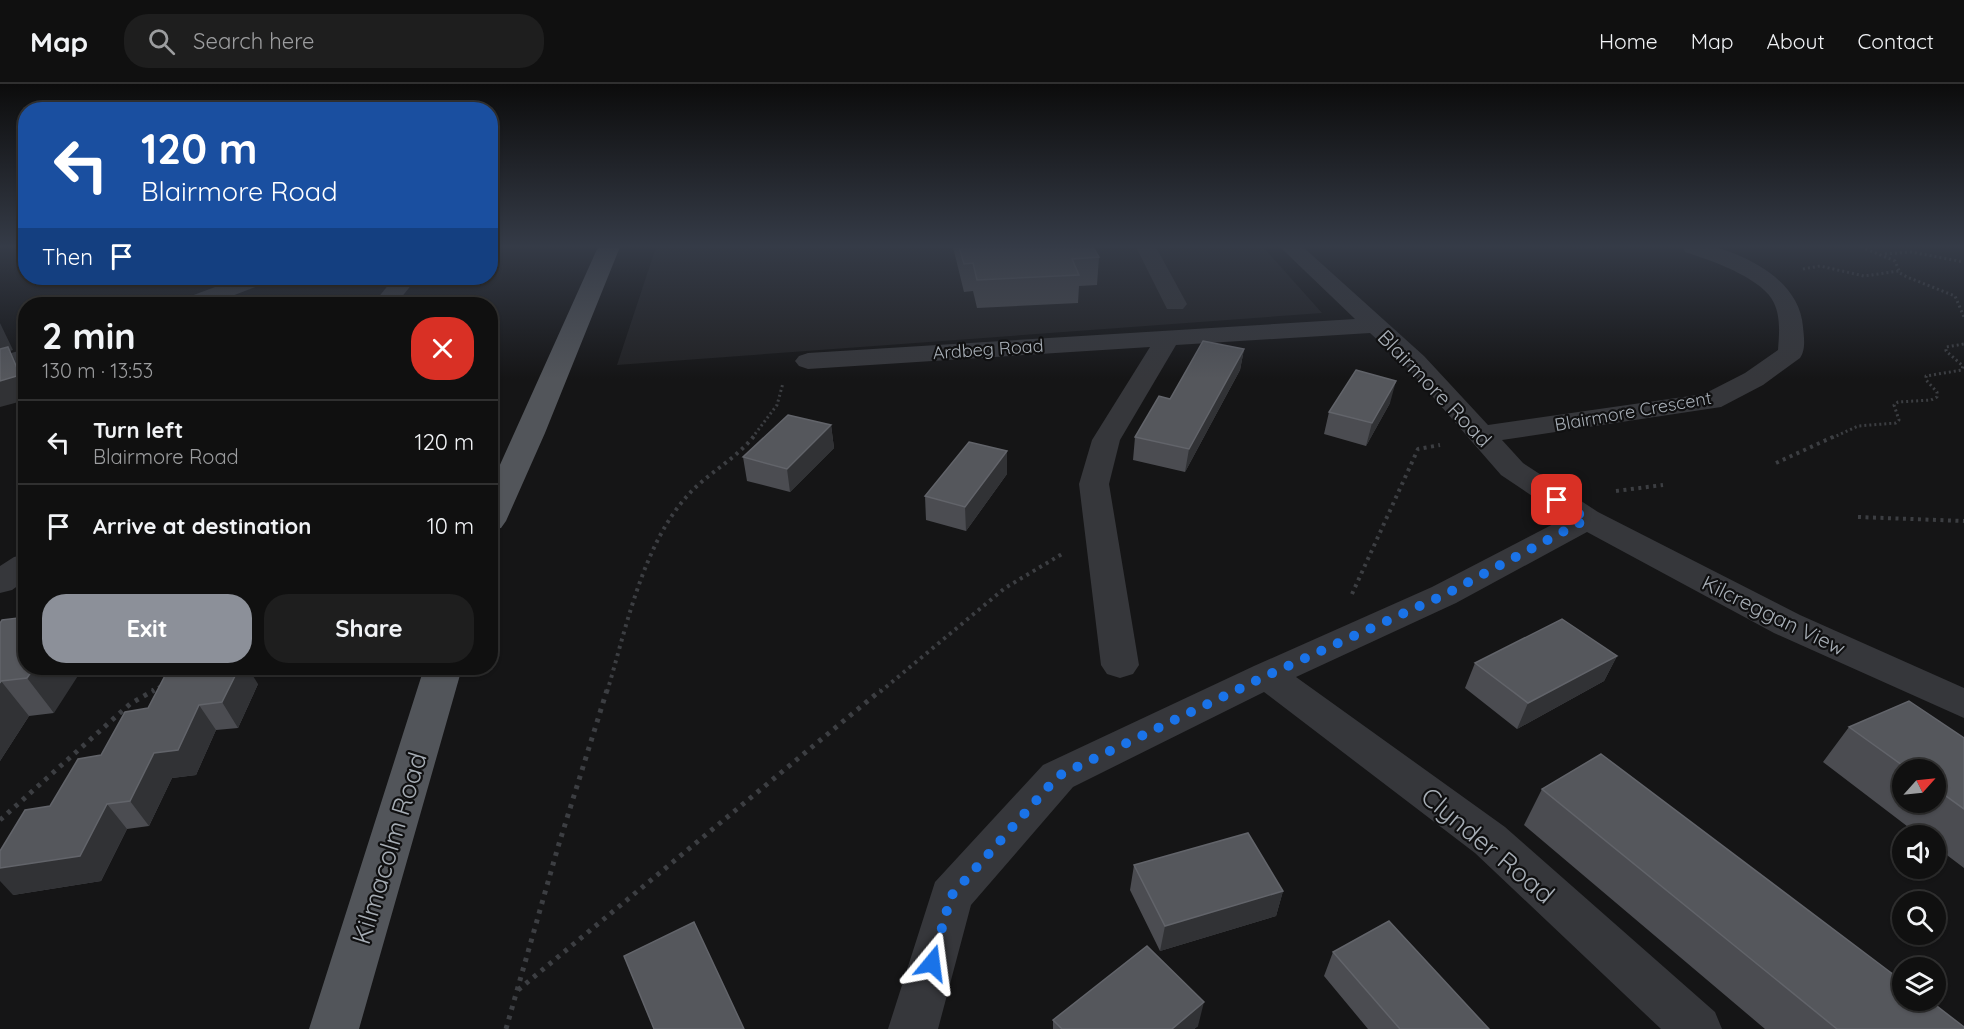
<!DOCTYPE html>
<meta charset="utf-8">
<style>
:root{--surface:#101010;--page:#1e1e1e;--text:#f1f3f6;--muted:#9c9d9f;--line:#303030;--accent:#8c9099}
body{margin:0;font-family:Quicksand,sans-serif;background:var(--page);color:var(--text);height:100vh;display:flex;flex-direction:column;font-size:22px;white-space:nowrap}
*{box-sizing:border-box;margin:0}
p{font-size:20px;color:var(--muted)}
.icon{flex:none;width:33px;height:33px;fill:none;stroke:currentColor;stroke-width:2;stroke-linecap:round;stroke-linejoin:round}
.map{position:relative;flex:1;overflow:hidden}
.panel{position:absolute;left:18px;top:213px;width:480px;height:378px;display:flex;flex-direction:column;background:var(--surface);border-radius:24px;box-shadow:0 2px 4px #0004,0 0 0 2px var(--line)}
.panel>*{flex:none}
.banner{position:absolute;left:18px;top:18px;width:480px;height:183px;border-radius:24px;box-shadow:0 2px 4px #0004,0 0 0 2px var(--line);background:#1a4fa0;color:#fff;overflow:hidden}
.needle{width:39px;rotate:63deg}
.tools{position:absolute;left:1892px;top:675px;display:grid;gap:12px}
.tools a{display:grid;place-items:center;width:54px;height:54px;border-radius:50%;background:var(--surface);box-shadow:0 2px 4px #0004,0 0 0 2px var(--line);font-size:30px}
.pin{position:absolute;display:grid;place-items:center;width:51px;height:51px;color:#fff;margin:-26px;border-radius:12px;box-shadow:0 3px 9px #0006}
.me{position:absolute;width:66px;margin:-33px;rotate:16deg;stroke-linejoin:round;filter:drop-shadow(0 0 4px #0008)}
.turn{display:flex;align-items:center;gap:21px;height:126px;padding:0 24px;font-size:27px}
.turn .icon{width:78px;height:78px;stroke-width:2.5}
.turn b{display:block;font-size:42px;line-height:51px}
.then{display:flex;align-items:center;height:57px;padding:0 24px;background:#0003;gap:12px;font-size:22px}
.round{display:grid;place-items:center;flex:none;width:63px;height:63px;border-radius:24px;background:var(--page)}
.headline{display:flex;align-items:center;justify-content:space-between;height:102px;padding:0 24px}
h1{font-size:36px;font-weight:700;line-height:45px}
.cta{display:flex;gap:12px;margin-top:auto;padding:12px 24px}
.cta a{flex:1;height:69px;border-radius:24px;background:var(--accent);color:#fff;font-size:24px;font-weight:700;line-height:69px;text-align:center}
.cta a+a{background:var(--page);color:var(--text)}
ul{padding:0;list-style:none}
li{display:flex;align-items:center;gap:18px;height:84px;padding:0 24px;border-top:2px solid var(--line)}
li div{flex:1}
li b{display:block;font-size:22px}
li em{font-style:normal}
header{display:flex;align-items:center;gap:36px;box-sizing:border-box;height:84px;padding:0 30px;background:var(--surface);border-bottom:2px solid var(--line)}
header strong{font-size:28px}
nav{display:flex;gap:33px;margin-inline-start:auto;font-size:21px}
.search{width:420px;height:54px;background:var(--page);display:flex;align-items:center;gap:15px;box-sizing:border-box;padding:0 21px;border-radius:24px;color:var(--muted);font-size:22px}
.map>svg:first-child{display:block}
</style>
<header>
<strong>Map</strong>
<div class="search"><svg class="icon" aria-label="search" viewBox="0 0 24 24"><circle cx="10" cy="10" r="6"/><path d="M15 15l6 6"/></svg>Search here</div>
<nav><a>Home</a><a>Map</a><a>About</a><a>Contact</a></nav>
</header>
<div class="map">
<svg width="1964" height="945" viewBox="0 0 1964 945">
<rect width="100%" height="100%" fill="#151516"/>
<!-- built -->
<path fill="#212123" d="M 656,163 L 1263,163 L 1322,229 L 617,281 Z"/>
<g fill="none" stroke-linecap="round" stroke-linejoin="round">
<!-- path-far2 -->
<path stroke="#3c3e42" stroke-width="3" stroke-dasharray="2 3" stroke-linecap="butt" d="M 1576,163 L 1602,163
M 1861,163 L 1895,177 L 1900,189 L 1907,193 L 1955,212 L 1964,233
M 1885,170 L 1911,168 L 1964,178
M 1803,185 L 1820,182 L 1864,192 L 1899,187
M 752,354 L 777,321 L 783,299
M 1832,354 L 1858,342 L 1896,339 L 1899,336 L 1894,321 L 1898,318 L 1931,316 L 1937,313 L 1937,308 L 1926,296 L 1926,292 L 1962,286 L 1963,282 L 1946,267 L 1946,263 L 1964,260"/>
<!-- path-far1 -->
<path stroke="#3c3e42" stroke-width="4" stroke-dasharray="3 4.5" stroke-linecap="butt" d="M 1776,379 L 1835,352
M 1616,407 L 1663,401
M 1858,433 L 1964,437
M 1352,510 L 1418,365 L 1440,361
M 152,608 L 163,601
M 607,608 C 626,545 643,459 689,410 C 708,389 736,375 754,352
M 880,608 L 1005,504 L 1062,470"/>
<!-- path -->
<path stroke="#3c3e42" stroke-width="5" stroke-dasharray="4 6" stroke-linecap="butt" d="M 0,736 L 130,620 L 154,606
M 518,906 L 881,606
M 506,945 L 558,763 L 607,606"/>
<!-- minor -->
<path fill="#36373b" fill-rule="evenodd" d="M 1136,163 L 1156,163 L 1187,220 L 1183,225 L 1167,225 Z
M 1280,163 L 1303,163 L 1424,272 L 1488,341 L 1704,310 L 1745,289 L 1778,266 C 1779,251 1781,234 1774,219 C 1763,194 1710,176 1685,168 L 1683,163 C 1693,163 1705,161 1715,163 C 1753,174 1800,199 1803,243 C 1804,253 1806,266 1800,274 L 1763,301 L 1721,323 L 1502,356 L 1523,379 L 1598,428 L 1800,531 L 1964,604 L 1964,634 L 1774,549 L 1587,448 L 1456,519 L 1296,593 L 1505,743 L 1715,928 L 1722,945 L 1661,945 L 1475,769 L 1264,608 L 1073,703 L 971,821 L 938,945 L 888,945 L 935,798 L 1043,681 L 1254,582 L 1432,503 L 1565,434 L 1501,391 L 1406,282 L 1370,249 L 1176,261 L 1120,356 L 1109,400 L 1139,581 L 1133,590 L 1120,594 L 1107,590 L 1101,581 L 1079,400 L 1092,356 L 1150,263 L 808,285 L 799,282 L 795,277 L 799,272 L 808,269 L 1355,235 Z
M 239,194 L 269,194 L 266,199 L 211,220 L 179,220 L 183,215 Z
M 394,194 L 417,194 L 396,220 L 373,220 Z
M 26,265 L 26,281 L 0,288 L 0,272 Z
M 26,470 L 26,496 L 12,506 L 0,509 L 0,482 L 14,473 Z"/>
<!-- major -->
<path fill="#52555a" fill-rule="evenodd" d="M 598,163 L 620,163 L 545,349 L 506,437 L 501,444 L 490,446 L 490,403 Z
M 424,584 L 462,584 L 359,945 L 309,945 Z"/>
</g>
<!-- wall -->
<path fill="#4b4c51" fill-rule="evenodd" d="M 953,163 L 1093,163 L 1099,173 L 1097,201 L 1079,202 L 1078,219 L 977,224 L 973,207 L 964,208 Z
M 1244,265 L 1240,286 L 1185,388 L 1133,376 L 1135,353 L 1170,315 Z
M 1390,319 L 1366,362 L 1324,350 L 1329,328 Z
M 831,341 L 834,364 L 790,408 L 747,397 L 743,373 Z
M 1007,390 L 966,447 L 926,436 L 925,412 Z
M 0,539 L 54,629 L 29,632 L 0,677 Z
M 1617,572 L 1604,597 L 1517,645 L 1465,604 L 1475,579 Z
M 258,600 L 238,644 L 216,646 L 196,691 L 172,694 L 149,742 L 127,745 L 101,797 L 13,811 L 50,722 L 148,624 Z
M 1849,643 L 1964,654 L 1964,784 L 1935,762 L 1935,752 L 1920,752 L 1823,678 ZM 1902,686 L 1935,686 L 1935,718 L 1902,718 Z
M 1542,705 L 1964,945 L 1765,945 L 1524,741 Z
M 1134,781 L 1283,807 L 1276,832 L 1160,867 L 1130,806 Z
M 1333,868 L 1489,945 L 1368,945 L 1324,892 Z
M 1053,936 L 1198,942 L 1194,945 L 1053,945 Z"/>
<!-- shaded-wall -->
<path fill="#313235" d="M 0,239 L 13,266 L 10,267 L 21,285 L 26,295 L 26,316 L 0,323 Z
M 1244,265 L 1240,286 L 1185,388 L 1189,365 Z
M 1396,297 L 1390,319 L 1366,362 L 1372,339 Z
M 831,341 L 834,364 L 790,408 L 787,385 Z
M 1007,367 L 1007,390 L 966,447 L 965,423 Z
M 1617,572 L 1604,597 L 1517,645 L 1528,619 Z
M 34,584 L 83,584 L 54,629 L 27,594 Z
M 239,584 L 248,584 L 258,600 L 238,644 L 222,618 Z
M 1,597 L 29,632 L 0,677 L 0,599 Z
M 199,621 L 216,646 L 196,691 L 172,694 L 149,742 L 130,717 L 154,669 Z
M 107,720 L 127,745 L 101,797 L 13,811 L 0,797 L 0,784 Z
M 1283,807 L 1276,832 L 1160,867 L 1165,842 Z
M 1204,918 L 1198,942 L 1194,945 L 1172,945 Z"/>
<!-- building -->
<path fill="#55575c" stroke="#62646a" stroke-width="1.5" d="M 959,163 L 1093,163 L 1099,173 L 1072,175 L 1079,191 L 977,196 L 973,179 L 964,180 Z
M 1203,257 L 1244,265 L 1189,365 L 1135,353 L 1159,312 L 1170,315 Z
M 8,263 L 20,291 L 0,297 L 0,265 Z
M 1356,286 L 1396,297 L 1372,339 L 1329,328 Z
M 788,331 L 831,341 L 787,385 L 743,373 Z
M 969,358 L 1007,367 L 965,423 L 925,412 Z
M 26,533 L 26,584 L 34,584 L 27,594 L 1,597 L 0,599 L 0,539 L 2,536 Z
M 1562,535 L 1617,572 L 1528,619 L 1475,579 Z
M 169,584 L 239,584 L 222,618 L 199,621 L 178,666 L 154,669 L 130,717 L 107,720 L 80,772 L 0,784 L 0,767 L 25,726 L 50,722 L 78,675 L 101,671 L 125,628 L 148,624 Z
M 1909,617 L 1964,654 L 1964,725 L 1935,704 L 1935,686 L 1909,686 L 1849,643 Z
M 1601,670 L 1902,897 L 1902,916 L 1929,916 L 1964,943 L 1964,945 L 1837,945 L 1542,705 Z
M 1248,749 L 1283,807 L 1165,842 L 1134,781 Z
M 1389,837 L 1489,945 L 1400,945 L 1333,868 Z
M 694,838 L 744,945 L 654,945 L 624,872 Z
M 1147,862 L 1204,918 L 1172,945 L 1062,945 L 1053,936 Z"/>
<!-- sky -->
<linearGradient id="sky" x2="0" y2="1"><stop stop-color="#0c0c0c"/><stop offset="0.55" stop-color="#353b47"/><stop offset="1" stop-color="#353b47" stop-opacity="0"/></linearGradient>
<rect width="1964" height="295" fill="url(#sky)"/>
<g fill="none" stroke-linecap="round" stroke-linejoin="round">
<!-- route -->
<path stroke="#1a73e8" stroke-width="10" stroke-dasharray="0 18" d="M 932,879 L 951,812 L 1058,692 L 1268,591 L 1444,511 L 1587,435 L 1557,416"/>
</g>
<g text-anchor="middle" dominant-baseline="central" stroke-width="4.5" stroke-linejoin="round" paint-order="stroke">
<!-- far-street labels -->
<g font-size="18" fill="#a7aeb6" stroke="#101011">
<text transform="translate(988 265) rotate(-4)">Ardbeg Road</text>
<text transform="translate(1633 327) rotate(-10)">Blairmore Crescent</text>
</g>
<!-- street labels -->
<g font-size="21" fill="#a7aeb6" stroke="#101011">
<text transform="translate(1435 304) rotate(46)">Blairmore Road</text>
<text transform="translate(1774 531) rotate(26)">Kilcreggan View</text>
</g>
<!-- near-street labels -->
<g font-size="26" fill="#a7aeb6" stroke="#101011">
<text transform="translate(1488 761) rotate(40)">Clynder Road</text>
<text transform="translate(389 764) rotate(-73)">Kilmacolm Road</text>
</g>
</g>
</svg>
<div class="tools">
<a><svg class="needle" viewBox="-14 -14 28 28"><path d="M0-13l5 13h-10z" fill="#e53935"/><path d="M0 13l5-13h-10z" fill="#9c9d9f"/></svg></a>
<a><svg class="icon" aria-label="sound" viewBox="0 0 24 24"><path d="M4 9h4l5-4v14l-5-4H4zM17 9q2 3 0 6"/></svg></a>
<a><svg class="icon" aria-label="search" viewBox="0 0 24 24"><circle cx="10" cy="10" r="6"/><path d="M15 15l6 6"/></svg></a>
<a><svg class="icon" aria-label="layers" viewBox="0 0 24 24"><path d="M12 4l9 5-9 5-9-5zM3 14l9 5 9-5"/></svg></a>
</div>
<div class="pin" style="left:1557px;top:416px;background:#d93025"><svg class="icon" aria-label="arrive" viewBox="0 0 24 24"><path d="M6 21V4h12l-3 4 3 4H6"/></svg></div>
<svg class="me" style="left:932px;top:879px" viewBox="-20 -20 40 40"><path d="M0-17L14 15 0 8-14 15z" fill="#1a73e8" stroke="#fff" stroke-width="4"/></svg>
<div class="banner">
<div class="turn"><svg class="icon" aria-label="left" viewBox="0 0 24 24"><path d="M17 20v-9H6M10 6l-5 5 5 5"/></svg><div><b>120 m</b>Blairmore Road</div></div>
<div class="then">Then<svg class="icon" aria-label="arrive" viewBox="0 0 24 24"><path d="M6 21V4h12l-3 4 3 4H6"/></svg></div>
</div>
<section class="panel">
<div class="headline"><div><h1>2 min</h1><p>130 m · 13:53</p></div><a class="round" style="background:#d93025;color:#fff"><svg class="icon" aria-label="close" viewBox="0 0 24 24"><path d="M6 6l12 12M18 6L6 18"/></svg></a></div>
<ul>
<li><svg class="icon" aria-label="left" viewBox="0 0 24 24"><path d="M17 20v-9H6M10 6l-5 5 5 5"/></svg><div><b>Turn left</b><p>Blairmore Road</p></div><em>120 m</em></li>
<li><svg class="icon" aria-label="arrive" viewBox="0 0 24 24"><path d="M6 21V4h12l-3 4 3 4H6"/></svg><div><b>Arrive at destination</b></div><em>10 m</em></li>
</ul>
<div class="cta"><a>Exit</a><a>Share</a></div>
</section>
</div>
